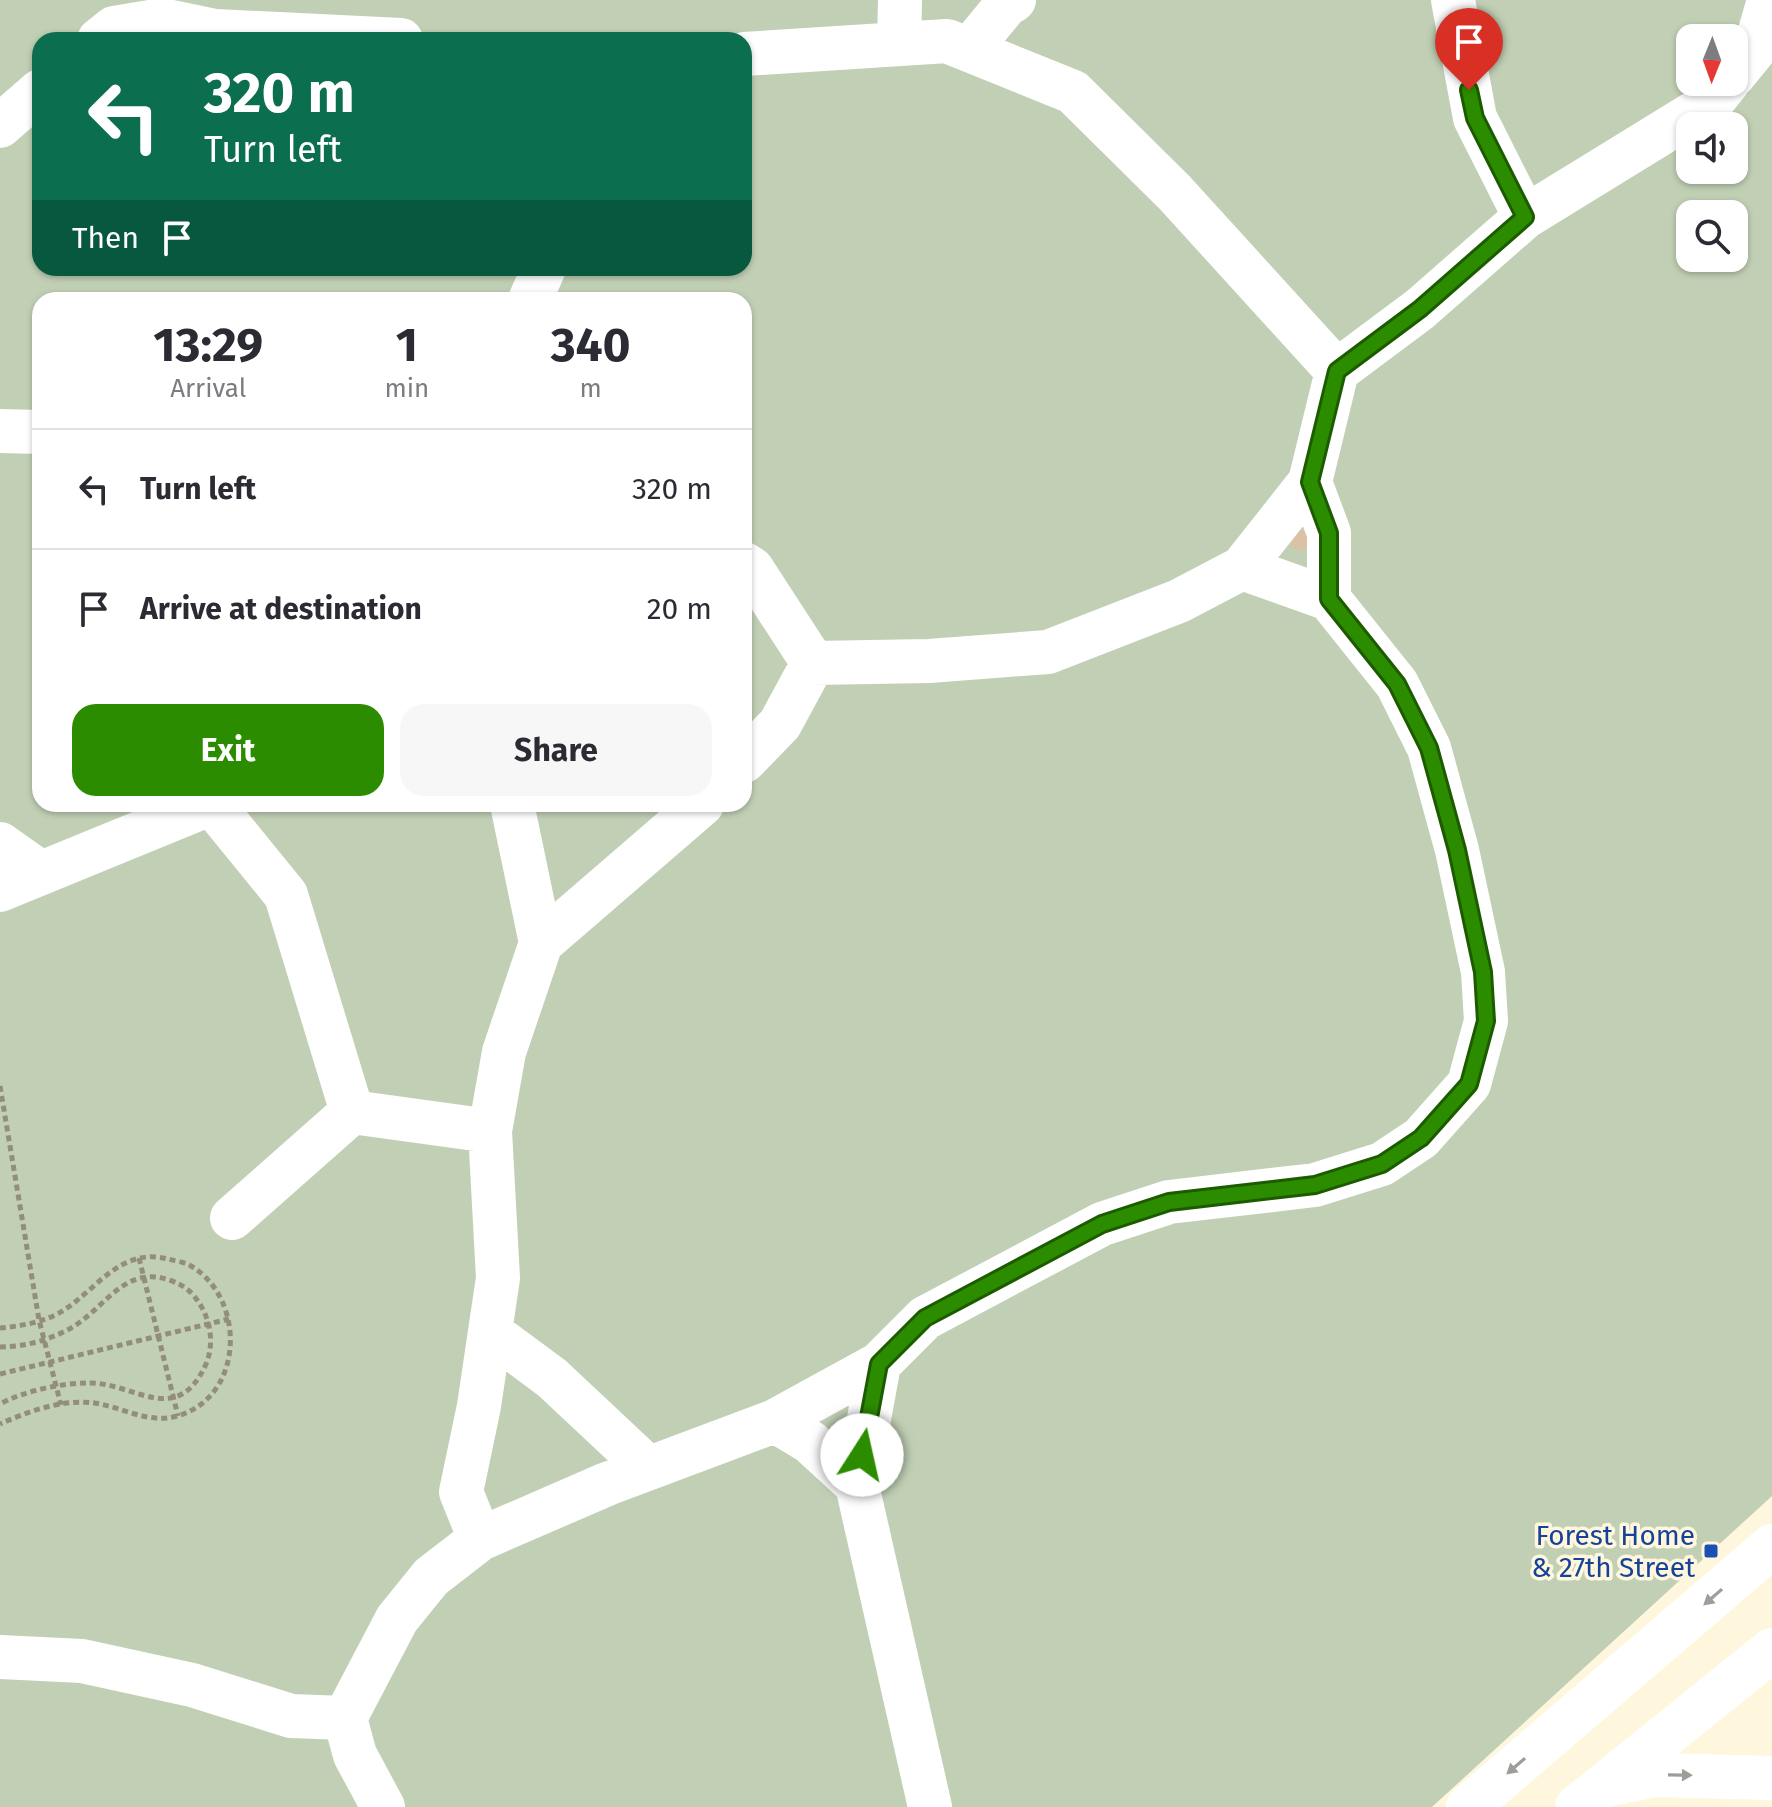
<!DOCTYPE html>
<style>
:root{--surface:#fff;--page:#f7f7f7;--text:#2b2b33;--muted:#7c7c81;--line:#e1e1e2;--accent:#2c8c00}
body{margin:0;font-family:"Fira Sans",sans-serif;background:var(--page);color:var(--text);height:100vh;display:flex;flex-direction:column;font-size:30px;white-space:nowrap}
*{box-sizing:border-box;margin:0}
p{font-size:26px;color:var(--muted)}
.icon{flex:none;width:44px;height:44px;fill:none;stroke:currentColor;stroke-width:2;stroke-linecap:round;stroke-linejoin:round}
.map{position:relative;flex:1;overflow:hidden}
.details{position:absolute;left:32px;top:292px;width:720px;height:520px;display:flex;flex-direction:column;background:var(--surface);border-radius:24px;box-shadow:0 2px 6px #0004}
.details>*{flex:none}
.banner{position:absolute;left:32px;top:32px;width:720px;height:244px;border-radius:24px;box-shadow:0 2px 6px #0004;background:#0b6e4f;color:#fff;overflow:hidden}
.needle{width:52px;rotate:181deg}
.fabs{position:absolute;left:1676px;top:24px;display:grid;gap:16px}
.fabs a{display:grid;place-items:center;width:72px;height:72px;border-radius:16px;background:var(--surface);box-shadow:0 2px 6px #0004;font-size:40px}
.pin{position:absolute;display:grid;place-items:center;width:68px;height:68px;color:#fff;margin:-82px -34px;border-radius:50% 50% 50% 0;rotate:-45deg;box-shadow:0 0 8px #0007}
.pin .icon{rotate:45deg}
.me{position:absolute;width:88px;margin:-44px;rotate:10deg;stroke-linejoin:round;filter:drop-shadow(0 0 6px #0008)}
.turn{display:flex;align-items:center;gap:28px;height:168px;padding:0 40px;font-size:36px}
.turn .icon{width:104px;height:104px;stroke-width:2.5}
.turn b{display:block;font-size:56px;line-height:68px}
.then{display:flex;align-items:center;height:76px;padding:0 40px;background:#0003;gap:16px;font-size:30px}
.eta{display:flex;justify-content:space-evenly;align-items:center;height:136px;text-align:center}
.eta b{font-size:48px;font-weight:700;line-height:56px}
.action{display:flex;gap:16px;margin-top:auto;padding:16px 40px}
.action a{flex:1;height:92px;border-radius:24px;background:var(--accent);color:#fff;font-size:32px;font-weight:700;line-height:92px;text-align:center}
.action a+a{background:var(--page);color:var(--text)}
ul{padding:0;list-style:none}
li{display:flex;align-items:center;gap:24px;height:120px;padding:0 40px;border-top:2px solid var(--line)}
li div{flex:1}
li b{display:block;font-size:30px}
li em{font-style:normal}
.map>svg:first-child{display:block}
</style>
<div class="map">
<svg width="1772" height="1807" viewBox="0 0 1772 1807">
<rect width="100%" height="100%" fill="#fef7de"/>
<!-- green -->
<path fill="#c1d0b5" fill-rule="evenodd" d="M 0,0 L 1772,0 L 1772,1496 L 1432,1807 L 0,1807 ZM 1690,38 L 1734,38 L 1734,82 L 1690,82 ZM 40,40 L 744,40 L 744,268 L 40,268 ZM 1690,126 L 1734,126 L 1734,170 L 1690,170 ZM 1690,214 L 1734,214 L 1734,258 L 1690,258 ZM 40,300 L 744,300 L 744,804 L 40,804 Z"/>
<!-- building -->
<path fill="#dbc1a6" d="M 1300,529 L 1307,533 L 1308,547 L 1300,551 L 1294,549 L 1289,540 Z"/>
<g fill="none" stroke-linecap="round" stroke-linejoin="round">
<!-- path -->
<path stroke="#938e7b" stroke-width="5" stroke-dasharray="6 4" stroke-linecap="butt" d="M 0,1086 L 39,1320 L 61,1405
M 139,1258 L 178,1416
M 0,1328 C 21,1326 46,1322 64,1310 C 98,1288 121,1247 168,1259 C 175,1261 185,1262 191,1266 C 247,1299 244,1398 177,1416 C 151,1424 125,1409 100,1404 C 67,1397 29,1411 0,1424
M 0,1347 C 25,1347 54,1339 76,1325 C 106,1305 127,1265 169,1280 C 184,1285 192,1291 201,1306 C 211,1323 214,1345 206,1364 C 177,1429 133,1382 89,1383 C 61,1383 24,1391 0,1404
M 0,1374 L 229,1319"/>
<!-- minor -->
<path stroke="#fff" stroke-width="44" d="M 99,40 L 114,28 L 162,20 L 215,31 L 401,40
M 899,44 L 900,0
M 969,50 L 1006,5 L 1014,0
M 744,54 L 947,41 L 1073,92 L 1175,193 L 1337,371 L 1310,482 L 1242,568
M 1734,75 L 1755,49 L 1769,0
M 0,126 L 40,91
M 1525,217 L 1712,102 L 1728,82
M 530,300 L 544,268
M 1337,371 L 1420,309 L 1525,217 L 1475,118 L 1453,0
M 0,431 L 40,432
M 1310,482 L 1329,533 L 1329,599
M 744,564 L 752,569 L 813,663
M 744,761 L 780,724 L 813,663 L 929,661 L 1048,652 L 1179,601 L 1242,568 L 1329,599 L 1397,684 L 1429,748 L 1457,850 L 1483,972 L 1486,1021 L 1469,1084 L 1421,1138 L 1382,1164 L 1315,1185 L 1169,1202 L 1102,1224 L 925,1318 L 879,1364
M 212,804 L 286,895 L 352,1112 L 490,1131 L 498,1278 L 479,1406 L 461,1492 L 480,1539
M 512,804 L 541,943
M 0,844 L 41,873
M 0,890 L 210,804
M 490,1131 L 504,1052 L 541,943 L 702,804
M 232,1218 L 352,1112
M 490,1332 L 552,1378 L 648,1468
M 775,1421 L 810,1442 L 857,1485
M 0,1657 L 82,1661 L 192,1685 L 291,1716 L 345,1718
M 383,1807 L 355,1755 L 345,1718 L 397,1619 L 431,1577 L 480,1539 L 607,1484 L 775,1421 L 879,1364 L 857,1485 L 930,1807"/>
<!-- major -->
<path stroke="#fff" stroke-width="44" d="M 1606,1785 L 1656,1775 L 1772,1778
M 1468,1807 L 1772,1546
M 1577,1807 L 1772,1650"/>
</g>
<!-- one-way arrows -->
<defs><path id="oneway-solid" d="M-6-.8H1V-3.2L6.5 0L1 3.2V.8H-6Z" transform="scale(2)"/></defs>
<g fill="#9e9d98">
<use href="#oneway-solid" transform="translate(1713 1597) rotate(139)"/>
<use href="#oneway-solid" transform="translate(1516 1766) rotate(139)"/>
<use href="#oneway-solid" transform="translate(1680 1775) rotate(1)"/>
</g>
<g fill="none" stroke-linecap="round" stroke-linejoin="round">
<!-- route casing -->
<g stroke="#1d5b00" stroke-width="20">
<path id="route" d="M 862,1455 L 879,1364 L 925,1318 L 1102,1224 L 1169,1202 L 1315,1185 L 1382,1164 L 1421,1138 L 1469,1084 L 1486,1021 L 1483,972 L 1457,850 L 1429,748 L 1397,684 L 1329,599 L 1329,533 L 1310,482 L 1337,371 L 1420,309 L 1525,217 L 1475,118 L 1469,90"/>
</g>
<!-- route -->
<use href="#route" stroke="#2c8c00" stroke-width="14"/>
</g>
<!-- markers -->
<rect fill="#1a4fb4" stroke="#fef7de" stroke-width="3" x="1703" y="1543" width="16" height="16" rx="4"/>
<g text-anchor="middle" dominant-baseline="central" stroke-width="7" stroke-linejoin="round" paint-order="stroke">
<!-- transit labels -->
<g font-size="28" fill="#164399" stroke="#fef7de" text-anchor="end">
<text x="1695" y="1535">Forest Home<tspan x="1695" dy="32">&amp; 27th Street</tspan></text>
</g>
</g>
</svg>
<div class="fabs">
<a><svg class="needle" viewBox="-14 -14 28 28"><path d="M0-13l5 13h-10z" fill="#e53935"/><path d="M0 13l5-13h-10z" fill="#7c7c81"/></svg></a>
<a><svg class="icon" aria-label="sound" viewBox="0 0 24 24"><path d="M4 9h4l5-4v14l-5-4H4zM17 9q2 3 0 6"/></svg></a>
<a><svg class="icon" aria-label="search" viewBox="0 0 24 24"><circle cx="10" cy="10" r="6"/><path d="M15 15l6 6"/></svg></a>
</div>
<div class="pin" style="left:1469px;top:90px;background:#d93025"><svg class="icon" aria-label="arrive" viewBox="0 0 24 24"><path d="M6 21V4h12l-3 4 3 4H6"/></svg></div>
<svg class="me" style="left:862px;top:1455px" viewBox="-20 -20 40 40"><circle r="19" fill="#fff"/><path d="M0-13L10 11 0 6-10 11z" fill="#2c8c00"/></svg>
<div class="banner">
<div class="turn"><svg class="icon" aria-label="left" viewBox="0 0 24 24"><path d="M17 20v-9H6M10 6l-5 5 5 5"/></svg><div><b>320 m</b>Turn left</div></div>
<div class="then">Then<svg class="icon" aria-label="arrive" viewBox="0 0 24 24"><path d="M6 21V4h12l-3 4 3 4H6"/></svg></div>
</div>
<section class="details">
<div class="eta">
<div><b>13:29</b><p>Arrival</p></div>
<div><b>1</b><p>min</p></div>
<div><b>340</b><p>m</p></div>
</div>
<ul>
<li><svg class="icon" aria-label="left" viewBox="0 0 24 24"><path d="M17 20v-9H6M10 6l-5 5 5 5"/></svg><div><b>Turn left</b></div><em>320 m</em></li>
<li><svg class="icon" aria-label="arrive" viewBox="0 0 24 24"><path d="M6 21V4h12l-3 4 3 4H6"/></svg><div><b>Arrive at destination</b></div><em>20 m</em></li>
</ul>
<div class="action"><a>Exit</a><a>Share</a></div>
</section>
</div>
